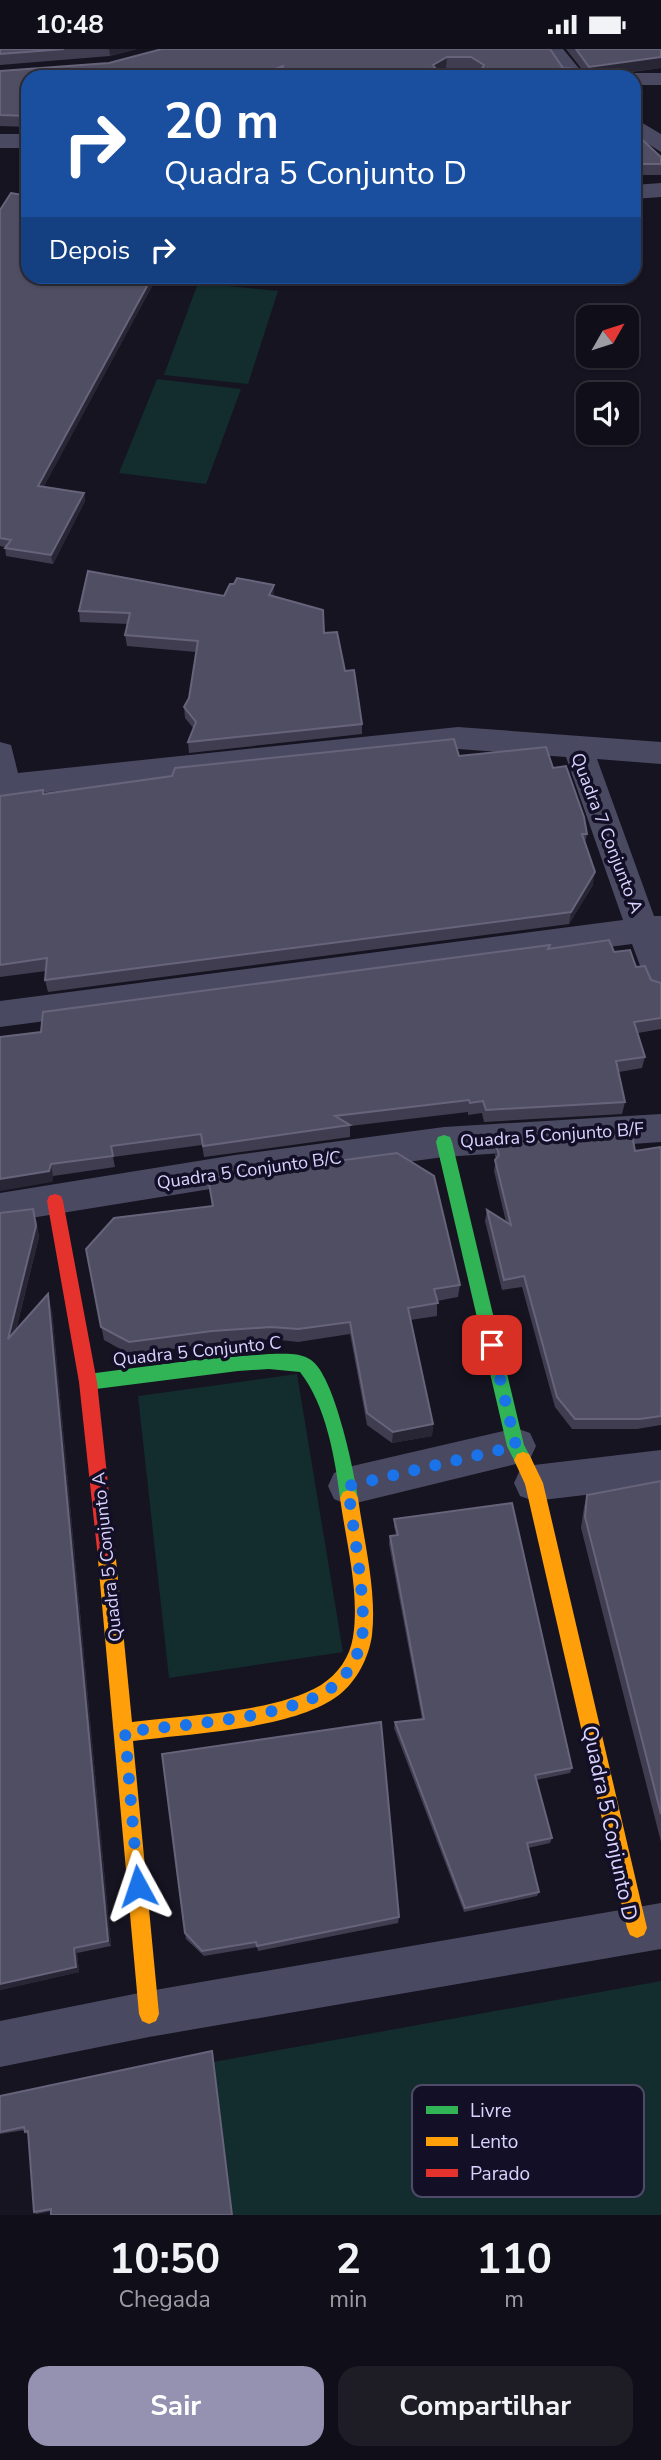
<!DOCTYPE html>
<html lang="pt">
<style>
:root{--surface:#100f19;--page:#1e1d26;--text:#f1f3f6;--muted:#9c9ca2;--line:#302f38;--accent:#9591b1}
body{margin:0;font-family:"Nunito Sans",sans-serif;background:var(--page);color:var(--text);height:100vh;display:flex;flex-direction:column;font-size:26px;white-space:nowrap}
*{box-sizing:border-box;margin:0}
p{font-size:23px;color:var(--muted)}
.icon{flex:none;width:38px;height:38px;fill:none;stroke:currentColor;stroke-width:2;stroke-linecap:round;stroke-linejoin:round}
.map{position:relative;height:2166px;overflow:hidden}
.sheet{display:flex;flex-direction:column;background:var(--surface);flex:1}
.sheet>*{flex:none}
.banner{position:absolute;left:21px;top:21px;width:620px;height:214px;border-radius:21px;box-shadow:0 2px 5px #0004,0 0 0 2px var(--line);background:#1a4fa0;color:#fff;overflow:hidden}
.needle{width:46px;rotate:51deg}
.buttons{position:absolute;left:576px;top:256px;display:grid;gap:14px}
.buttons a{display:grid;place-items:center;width:63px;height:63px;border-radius:14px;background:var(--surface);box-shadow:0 2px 5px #0004,0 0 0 2px var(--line);font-size:35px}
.pin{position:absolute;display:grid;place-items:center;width:60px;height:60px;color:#fff;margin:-30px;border-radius:14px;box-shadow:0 4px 10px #0006}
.me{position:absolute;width:77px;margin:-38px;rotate:355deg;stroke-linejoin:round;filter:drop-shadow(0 0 5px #0008)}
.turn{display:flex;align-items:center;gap:24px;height:147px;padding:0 28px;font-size:32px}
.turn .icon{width:91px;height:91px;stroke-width:2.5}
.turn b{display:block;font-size:49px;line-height:60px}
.then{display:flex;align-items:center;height:66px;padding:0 28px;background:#0003;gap:14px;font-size:26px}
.eta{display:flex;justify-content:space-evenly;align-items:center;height:119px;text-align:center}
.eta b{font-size:42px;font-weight:700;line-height:49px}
.action{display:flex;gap:14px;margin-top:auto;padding:14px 28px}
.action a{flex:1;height:80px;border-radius:21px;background:var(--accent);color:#fff;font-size:28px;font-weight:700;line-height:80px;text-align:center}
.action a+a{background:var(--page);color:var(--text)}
.status{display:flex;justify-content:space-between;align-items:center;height:49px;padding:0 35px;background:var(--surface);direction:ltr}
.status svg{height:19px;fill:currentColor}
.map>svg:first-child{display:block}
</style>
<div class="status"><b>10:48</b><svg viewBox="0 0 49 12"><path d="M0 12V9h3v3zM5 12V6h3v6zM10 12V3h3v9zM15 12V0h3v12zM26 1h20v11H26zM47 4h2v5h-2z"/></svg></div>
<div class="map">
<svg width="661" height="2166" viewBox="0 0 661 2166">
<rect width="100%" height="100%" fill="#161421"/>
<!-- green -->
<path fill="#132c2d" d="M 198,234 L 278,242 L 248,335 L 164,326 Z
M 157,330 L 241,340 L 206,435 L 119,424 Z
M 297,1325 L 343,1603 L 169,1629 L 138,1347 Z
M 661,1932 L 661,2166 L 142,2166 L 130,2028 Z"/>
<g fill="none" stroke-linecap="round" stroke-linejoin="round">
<!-- street -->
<path fill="#4a4962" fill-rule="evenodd" d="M 541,0 L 563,0 L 586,28 L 564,28 Z
M 634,24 L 661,24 L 661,36 L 634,36 L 634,28 L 625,28 Z
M 634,69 L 661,85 L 661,103 L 634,86 Z
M 0,85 L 28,85 L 28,99 L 0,99 Z
M 661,134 L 661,148 L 634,150 L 634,136 Z
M 458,678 L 661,693 L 661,715 L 597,710 L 654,867 L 661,867 L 661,945 L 649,941 L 632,895 L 0,978 L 0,952 L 623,871 L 566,708 L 458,700 L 0,748 L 0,693 L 11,696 L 18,724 Z
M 661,1065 L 661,1093 L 444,1108 L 235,1136 L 0,1174 L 0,1144 L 235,1106 L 444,1078 Z
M 516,1379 L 530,1384 L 536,1397 L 530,1410 L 516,1415 L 348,1456 L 334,1450 L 328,1437 L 334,1424 L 348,1418 Z
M 661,1401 L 661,1437 L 534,1452 L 520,1447 L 514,1434 L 520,1421 L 534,1416 Z
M 661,1854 L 661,1900 L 149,1988 L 0,2018 L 0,1972 L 149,1942 Z"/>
<!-- fast -->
<path fill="#30b455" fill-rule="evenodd" d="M 444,1086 L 450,1088 L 452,1093 L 524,1396 L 532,1411 L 529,1417 L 523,1419 L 517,1417 L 507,1397 L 436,1093 L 438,1088 Z
M 269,1305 C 282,1305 300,1303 311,1311 C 334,1326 354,1421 358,1449 L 355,1455 L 349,1457 L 343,1455 L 340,1449 C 335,1409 326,1356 300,1323 L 269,1320 L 238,1322 L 88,1341 L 82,1338 L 79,1333 L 82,1328 L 88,1325 L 203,1310 Z"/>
<!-- slow -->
<path fill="#ff9f0a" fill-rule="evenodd" d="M 523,1403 L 529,1405 L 543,1434 L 647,1879 L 644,1886 L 637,1889 L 630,1886 L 627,1879 L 525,1435 L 514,1411 L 517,1405 Z
M 349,1441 L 355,1443 L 358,1449 C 364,1493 377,1542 372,1586 C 369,1608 357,1632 339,1646 C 293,1681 190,1684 133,1692 L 159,1965 L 156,1972 L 149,1975 L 142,1972 L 139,1965 L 97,1500 L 100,1494 L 106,1491 L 112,1494 L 115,1500 L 132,1673 C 185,1666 275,1664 321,1636 C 338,1625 350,1608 353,1588 C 360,1544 346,1493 340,1449 L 343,1443 Z"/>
<!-- jam -->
<path fill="#e5322d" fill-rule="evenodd" d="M 55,1145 L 61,1147 L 63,1152 L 97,1333 L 115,1500 L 112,1506 L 106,1509 L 100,1506 L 97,1500 L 79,1333 L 47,1152 L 49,1147 Z"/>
</g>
<!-- wall -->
<path fill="#403d50" d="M 0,0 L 137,0 L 110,7 L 0,16 Z
M 550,0 L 563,19 L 28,28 L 28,78 L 0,77 L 0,22 Z
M 566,0 L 661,0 L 661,19 L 595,28 L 588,28 Z
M 634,83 L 661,108 L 661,126 L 634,126 Z
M 0,161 L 28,228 L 157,228 L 44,437 L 84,444 L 85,452 L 53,515 L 6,507 L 5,498 L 0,497 Z
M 224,547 L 274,548 L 324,584 L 345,622 L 362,675 L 362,685 L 189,704 L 188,693 L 194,680 L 185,669 L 184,658 L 189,649 L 196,603 L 127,597 L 125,586 L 128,575 L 80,573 L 79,562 Z
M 459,707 L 553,719 L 587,785 L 585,793 L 593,836 L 569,875 L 48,943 L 45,931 L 46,922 L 0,928 L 0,747 L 43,745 Z
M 550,896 L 550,899 L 614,903 L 636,918 L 651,931 L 661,934 L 661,980 L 638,984 L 645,1008 L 642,1019 L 619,1023 L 625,1053 L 622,1065 L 484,1073 L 482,1064 L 468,1066 L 468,1063 L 350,1077 L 350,1088 L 204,1108 L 202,1096 L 113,1108 L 115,1118 L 53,1127 L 52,1133 L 41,983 Z
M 496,1096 L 635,1102 L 661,1101 L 661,1376 L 637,1380 L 572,1380 L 555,1358 L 522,1238 L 502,1241 L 485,1172 L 487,1161 L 506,1173 L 494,1122 L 496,1110 L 495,1107 Z
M 208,1129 L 460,1236 L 458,1248 L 437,1252 L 437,1267 L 410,1271 L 433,1375 L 432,1387 L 392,1394 L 367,1376 L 350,1285 L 298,1293 L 272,1290 L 213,1294 L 131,1306 L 104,1291 L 86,1200 L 212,1157 Z
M 0,1164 L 36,1171 L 39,1188 L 16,1281 L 52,1262 L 111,1897 L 77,1904 L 79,1923 L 0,1941 Z
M 661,1432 L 661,1793 L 581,1479 L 584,1458 L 587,1446 Z
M 394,1470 L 572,1719 L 570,1724 L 536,1731 L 552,1789 L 550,1794 L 528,1799 L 539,1843 L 537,1847 L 464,1863 L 394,1679 L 395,1673 L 422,1670 L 389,1495 L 390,1487 L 396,1486 L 394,1477 Z
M 399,1868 L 398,1874 L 258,1902 L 257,1898 L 204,1907 L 186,1890 L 185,1884 Z
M 213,2005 L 51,2162 L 36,2165 L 34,2163 L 28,2085 L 27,2085 L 25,2081 L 0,2085 L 0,2047 Z"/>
<!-- shaded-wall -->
<path fill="#282635" d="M 109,0 L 137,0 L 110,7 Z
M 447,8 L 446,19 L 432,28 L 433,16 Z
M 661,8 L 661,19 L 588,28 L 589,18 Z
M 283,17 L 283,28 L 254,28 Z
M 577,20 L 577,28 L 566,28 L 566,21 Z
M 152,228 L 157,228 L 40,445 L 38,437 Z
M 84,444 L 85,452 L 53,515 L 51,506 Z
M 274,536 L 274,547 L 269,546 Z
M 595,823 L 593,836 L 569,875 L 571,863 Z
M 51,1115 L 53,1127 L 52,1133 L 0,1142 L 0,1130 Z
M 33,1160 L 39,1188 L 11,1300 L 8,1290 Z
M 48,1245 L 52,1262 L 111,1897 L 108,1892 Z
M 433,1375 L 432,1387 L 392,1394 L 393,1383 Z
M 74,1899 L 77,1904 L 79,1923 L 0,1941 L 0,1935 Z"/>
<!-- building -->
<path fill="#504e63" stroke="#66637b" stroke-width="2" fill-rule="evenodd" d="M 0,0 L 64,0 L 0,5 Z
M 162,0 L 550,0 L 563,19 L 577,20 L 566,21 L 574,28 L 279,28 L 283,17 L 254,28 L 28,28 L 28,67 L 0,66 L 0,22 L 109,14 ZM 447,8 L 471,8 L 484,16 L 482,20 L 436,20 L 433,16 Z
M 576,0 L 661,0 L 661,8 L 589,18 Z
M 634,83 L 661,108 L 661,115 L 634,115 Z
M 11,144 L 28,147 L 28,228 L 152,228 L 38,437 L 84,444 L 51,506 L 5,499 L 11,491 L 0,489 L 0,161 Z
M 88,522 L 224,547 L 230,535 L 234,535 L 237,529 L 274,536 L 269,546 L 323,561 L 324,584 L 337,583 L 345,622 L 354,621 L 362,675 L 188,693 L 196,673 L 184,658 L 189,649 L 198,592 L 125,586 L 130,564 L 79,562 Z
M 454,690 L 459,707 L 546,698 L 553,719 L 566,717 L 584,768 L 587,785 L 582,785 L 595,823 L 571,863 L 45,931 L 47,909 L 0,916 L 0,747 L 43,741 L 43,745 L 172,727 L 175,719 Z
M 609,891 L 614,903 L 630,901 L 636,918 L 645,917 L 651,931 L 661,934 L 661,969 L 634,973 L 645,1008 L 616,1012 L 625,1053 L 486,1061 L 483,1052 L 470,1054 L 469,1051 L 335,1067 L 350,1076 L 203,1097 L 201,1085 L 111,1097 L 113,1107 L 51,1115 L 49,1122 L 0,1130 L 0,988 L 41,983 L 43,963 L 550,896 L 548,900 Z
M 632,1086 L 635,1102 L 660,1098 L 661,1101 L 661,1367 L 640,1370 L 575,1370 L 557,1348 L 524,1227 L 504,1231 L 487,1161 L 511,1176 L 495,1111 L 499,1106 L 496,1096 Z
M 397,1104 L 434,1127 L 460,1236 L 434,1240 L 438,1254 L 408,1259 L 433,1375 L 393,1383 L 367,1364 L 350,1273 L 298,1280 L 271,1278 L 212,1282 L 129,1293 L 101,1278 L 86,1200 L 114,1169 L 213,1157 L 208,1129 Z
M 33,1160 L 36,1177 L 8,1290 L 48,1245 L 108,1892 L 74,1899 L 76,1918 L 0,1935 L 0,1164 Z
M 661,1432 L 661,1765 L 585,1468 L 587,1446 Z
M 512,1454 L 572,1719 L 535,1726 L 552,1789 L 527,1794 L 539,1843 L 465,1859 L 395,1673 L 424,1670 L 390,1487 L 398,1486 L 394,1470 Z
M 381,1673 L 399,1868 L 257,1897 L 256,1893 L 202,1902 L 185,1884 L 162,1705 Z
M 212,2002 L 232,2166 L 51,2166 L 51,2160 L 34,2163 L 28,2082 L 25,2083 L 24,2078 L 0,2083 L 0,2047 Z"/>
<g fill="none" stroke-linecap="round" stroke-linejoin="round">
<!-- route -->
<path stroke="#1a73e8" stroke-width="12" stroke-dasharray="0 21.6" d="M 138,1837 L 125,1683 C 182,1675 275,1671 325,1643 C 348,1630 363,1602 363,1576 C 363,1530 353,1482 348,1437 L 516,1397 L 492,1296"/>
</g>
<g text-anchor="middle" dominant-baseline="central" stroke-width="7" stroke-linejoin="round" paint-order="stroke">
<!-- street labels -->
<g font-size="18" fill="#d9d4ff" stroke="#130f26">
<text transform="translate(607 784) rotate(69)">Quadra 7 Conjunto A</text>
<text transform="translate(552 1086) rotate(-4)">Quadra 5 Conjunto B/F</text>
<text transform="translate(249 1121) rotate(-8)">Quadra 5 Conjunto B/C</text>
<text transform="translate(197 1302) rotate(-6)">Quadra 5 Conjunto C</text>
<text transform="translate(107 1508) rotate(-96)">Quadra 5 Conjunto A</text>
</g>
<!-- near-street labels -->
<g font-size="21" fill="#d9d4ff" stroke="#130f26">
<text transform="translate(610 1774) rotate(78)">Quadra 5 Conjunto D</text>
</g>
</g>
<!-- legend -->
<rect x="412" y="2036" width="232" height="112" rx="10" fill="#130f26" stroke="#4e4a67" stroke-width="2"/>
<rect x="426" y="2057" width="32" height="8" fill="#30b455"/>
<rect x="426" y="2088" width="32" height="9" fill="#ff9f0a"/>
<rect x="426" y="2120" width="32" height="8" fill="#e5322d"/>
<g font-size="19" fill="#d9d4ff">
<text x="470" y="2068">Livre</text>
<text x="470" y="2099">Lento</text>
<text x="470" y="2131">Parado</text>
</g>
</svg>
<div class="buttons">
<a><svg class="needle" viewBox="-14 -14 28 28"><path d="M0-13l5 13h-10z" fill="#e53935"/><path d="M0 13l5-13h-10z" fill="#9c9ca2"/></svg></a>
<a><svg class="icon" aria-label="sound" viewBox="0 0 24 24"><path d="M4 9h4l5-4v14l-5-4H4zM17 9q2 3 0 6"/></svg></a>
</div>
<div class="pin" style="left:492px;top:1296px;background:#d93025"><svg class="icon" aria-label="arrive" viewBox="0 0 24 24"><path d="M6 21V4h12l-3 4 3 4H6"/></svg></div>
<svg class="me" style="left:138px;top:1837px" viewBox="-20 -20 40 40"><path d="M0-17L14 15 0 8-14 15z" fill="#1a73e8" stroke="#fff" stroke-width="4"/></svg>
<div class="banner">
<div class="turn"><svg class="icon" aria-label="right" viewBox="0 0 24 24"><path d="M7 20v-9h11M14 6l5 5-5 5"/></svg><div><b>20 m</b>Quadra 5 Conjunto D</div></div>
<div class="then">Depois<svg class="icon" aria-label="right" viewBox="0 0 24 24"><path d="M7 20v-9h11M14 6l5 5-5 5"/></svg></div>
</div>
</div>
<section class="sheet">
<div class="eta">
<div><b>10:50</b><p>Chegada</p></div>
<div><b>2</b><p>min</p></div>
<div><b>110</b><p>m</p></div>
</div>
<div class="action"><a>Sair</a><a>Compartilhar</a></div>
</section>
